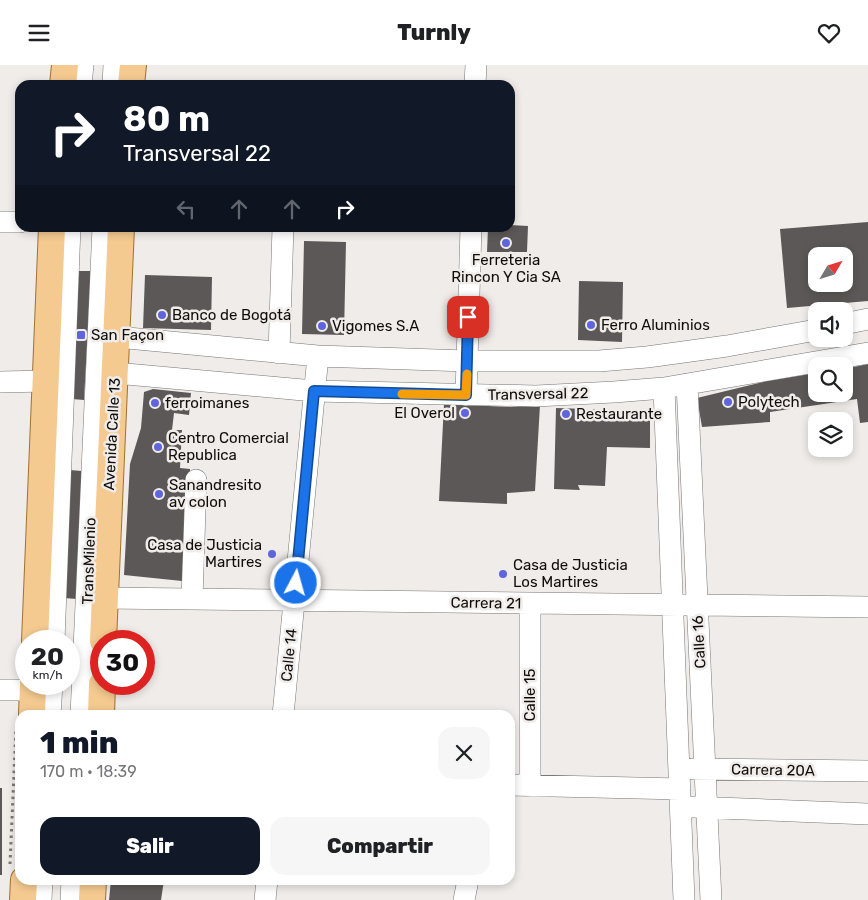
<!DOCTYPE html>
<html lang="es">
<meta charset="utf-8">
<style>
:root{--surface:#fff;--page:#f6f6f6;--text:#202124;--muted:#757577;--accent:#111827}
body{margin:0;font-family:Rubik,sans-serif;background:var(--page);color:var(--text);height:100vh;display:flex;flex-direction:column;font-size:19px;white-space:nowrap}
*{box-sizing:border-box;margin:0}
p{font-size:16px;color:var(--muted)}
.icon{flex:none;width:28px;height:28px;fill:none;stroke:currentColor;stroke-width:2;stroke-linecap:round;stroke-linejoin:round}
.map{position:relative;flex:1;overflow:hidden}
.panel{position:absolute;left:15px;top:645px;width:500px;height:175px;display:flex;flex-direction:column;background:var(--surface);border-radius:15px;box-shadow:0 2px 8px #0003}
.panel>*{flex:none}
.hud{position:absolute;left:15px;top:15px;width:500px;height:152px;border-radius:15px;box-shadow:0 2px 8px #0003;background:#111827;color:#fff;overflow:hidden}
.needle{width:32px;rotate:52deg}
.fabs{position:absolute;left:808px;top:182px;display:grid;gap:10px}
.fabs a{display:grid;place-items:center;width:45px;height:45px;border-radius:10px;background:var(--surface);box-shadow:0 2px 8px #0003;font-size:25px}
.speed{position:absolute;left:15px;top:565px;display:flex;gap:10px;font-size:25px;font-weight:700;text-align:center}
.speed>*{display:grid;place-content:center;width:65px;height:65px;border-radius:50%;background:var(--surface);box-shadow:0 2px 8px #0003;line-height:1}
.speed small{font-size:12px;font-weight:400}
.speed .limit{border:8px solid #d22;background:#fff;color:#111}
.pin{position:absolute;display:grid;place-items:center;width:42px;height:42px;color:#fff;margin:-21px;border-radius:10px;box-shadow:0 2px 8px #0006}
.me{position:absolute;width:55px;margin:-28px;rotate:6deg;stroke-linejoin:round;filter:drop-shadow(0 0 4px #0008)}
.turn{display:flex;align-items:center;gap:18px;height:105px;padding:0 25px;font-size:22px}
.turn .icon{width:65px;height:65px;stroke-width:2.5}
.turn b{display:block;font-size:35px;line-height:42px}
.lanes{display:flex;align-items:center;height:48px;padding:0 25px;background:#0003;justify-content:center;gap:25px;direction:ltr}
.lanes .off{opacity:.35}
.round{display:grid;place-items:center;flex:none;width:52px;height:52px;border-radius:15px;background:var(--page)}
.overview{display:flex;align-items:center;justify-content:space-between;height:85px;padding:0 25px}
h1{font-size:30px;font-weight:800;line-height:38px;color:var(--accent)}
.primary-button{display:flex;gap:10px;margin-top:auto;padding:10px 25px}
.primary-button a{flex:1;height:58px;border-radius:15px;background:var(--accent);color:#fff;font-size:20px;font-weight:800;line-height:58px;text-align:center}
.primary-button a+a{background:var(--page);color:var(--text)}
header{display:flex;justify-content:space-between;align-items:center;height:65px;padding:0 25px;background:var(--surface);font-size:22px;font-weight:800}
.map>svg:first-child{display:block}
</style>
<header><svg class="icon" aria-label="menu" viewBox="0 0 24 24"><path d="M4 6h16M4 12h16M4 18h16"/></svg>Turnly<svg class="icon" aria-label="heart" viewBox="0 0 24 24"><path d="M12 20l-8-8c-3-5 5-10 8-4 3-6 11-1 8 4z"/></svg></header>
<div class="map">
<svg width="868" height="835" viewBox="0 0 868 835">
<rect width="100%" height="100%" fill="#f0ece9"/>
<!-- building -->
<path fill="#5c5858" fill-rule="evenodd" d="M 868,157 L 868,236 L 787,243 L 780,164 ZM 816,191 L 844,191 L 844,219 L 816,219 Z
M 510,160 L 528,161 L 527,187 L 487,187 L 488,162 L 510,162 Z
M 304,176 L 346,177 L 344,270 L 302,269 Z
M 78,206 L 91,206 L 84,335 L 72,334 Z
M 145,210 L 212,212 L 211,265 L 143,263 Z
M 579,216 L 623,217 L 622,277 L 578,275 Z
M 868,299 L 868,357 L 860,358 L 857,334 L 770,347 L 770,357 L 702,362 L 697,333 L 767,316 L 816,308 L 816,329 L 844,329 L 844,304 Z
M 153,324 L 191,328 L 189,350 L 174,348 L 172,365 L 182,365 L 180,403 L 190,404 L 188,456 L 182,516 L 124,510 L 130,399 L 141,363 L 144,327 Z
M 444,339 L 511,342 L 540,340 L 535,426 L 507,428 L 507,439 L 439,436 Z
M 556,343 L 650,346 L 650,383 L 607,382 L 605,421 L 578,420 L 580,425 L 554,424 Z
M 70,405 L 82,406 L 77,534 L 64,533 Z
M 0,723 L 2,723 L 2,810 L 0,810 Z
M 111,815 L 164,815 L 161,835 L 109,835 Z"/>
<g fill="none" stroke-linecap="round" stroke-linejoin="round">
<!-- minor casing -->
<g stroke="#797573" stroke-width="22">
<path id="minor" d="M 81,20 L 83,0
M 113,20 L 114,0
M 475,20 L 476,0
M 0,157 L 20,157
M 844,259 L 868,254
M 117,272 L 318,291 L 467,296 L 599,296 L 647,292 L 727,281 L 816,265
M 279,288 L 283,162
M 115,308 L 314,326 L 536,331 L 614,327 L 664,323 L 868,288
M 0,317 L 46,316
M 687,319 L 711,835
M 664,323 L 684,835
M 466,330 L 471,162
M 104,533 L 868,542
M 192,534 L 196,415
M 54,576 L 70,162
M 0,625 L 33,625
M 50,650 L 52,619
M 81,650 L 103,162
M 283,650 L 318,291
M 692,704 L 868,706
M 510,720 L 680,724
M 530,721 L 530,539
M 693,742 L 868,749
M 41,835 L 42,815
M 71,835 L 72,815
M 265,835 L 267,815
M 464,835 L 468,815"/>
</g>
<!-- major casing -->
<g stroke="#9f7132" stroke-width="28">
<path id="major" d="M 63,20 L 65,0
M 131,20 L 133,0
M 35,576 L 52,162
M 103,576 L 121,162
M 32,650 L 33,619
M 101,650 L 102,619
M 23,835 L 24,815
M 92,835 L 93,815"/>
</g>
<!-- path -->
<path stroke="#7c7977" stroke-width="3" stroke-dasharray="2.5 4" stroke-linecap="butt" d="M 19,605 L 20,588
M 10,799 L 16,663"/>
<!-- minor -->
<use href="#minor" stroke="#fff" stroke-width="21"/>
<!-- major -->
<use href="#major" stroke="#f4ca90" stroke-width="26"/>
</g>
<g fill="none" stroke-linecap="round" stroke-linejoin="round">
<!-- route casing -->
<g stroke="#114b97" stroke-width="12">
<path id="route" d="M 296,518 L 314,326 L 466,330 L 468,252"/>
</g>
<!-- route -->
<use href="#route" stroke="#1a73e8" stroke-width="9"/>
<!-- slow -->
<path stroke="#f59e0b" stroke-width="9" d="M 402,329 L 466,330 L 467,309"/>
</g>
<!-- markers -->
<g fill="#5f65dd" stroke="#f0ece9" stroke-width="2">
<circle cx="506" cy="178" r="5"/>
<circle cx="162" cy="250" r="5"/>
<circle cx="591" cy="260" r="5"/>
<circle cx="322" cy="261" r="5"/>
<rect x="76" y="265" width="10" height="10" rx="2.5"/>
<circle cx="728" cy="337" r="5"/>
<circle cx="155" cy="338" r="5"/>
<circle cx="465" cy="348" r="5"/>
<circle cx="566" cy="349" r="5"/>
<circle cx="158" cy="382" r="5"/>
<circle cx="159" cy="429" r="5"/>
<circle cx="272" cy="489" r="5"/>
<circle cx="503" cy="509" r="5"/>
</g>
<g text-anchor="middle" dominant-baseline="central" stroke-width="5" stroke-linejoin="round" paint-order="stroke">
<!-- poi labels -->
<g font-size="15" fill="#0f0d0c" stroke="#f0ece9" text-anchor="start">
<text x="506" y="195" text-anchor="middle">Ferreteria<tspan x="506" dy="17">Rincon Y Cia SA</tspan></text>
<text x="172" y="250">Banco de Bogotá</text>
<text x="601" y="260">Ferro Aluminios</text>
<text x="332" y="261">Vigomes S.A</text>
<text x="91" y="270">San Façon</text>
<text x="738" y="337">Polytech</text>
<text x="165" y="338">ferroimanes</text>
<text x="455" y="348" text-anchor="end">El Overol</text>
<text x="576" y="349">Restaurante</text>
<text x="168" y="373">Centro Comercial<tspan x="168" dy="17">Republica</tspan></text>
<text x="169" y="420">Sanandresito<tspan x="169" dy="17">av colon</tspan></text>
<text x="262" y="480" text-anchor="end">Casa de Justicia<tspan x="262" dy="17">Martires</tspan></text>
<text x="513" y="500">Casa de Justicia<tspan x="513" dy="17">Los Martires</tspan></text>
</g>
<!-- street labels -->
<g font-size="15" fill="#0f0d0c" stroke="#f0ece9">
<text transform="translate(538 329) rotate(-1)">Transversal 22</text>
<text transform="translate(112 369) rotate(-87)">Avenida Calle 13</text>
<text transform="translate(89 496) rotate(-88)">TransMilenio</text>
<text transform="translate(486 538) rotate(1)">Carrera 21</text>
<text transform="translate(699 577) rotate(-93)">Calle 16</text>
<text transform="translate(289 590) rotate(-84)">Calle 14</text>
<text transform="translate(530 630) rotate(-90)">Calle 15</text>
<text transform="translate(773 705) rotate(1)">Carrera 20A</text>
</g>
</g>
</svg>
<div class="fabs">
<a><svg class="needle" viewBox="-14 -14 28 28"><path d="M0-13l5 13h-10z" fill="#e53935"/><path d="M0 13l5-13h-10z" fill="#757577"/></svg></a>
<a><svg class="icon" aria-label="sound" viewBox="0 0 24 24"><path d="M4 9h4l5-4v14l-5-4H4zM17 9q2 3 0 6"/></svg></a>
<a><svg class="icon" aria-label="search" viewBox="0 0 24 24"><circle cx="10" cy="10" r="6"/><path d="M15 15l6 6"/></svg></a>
<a><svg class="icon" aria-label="layers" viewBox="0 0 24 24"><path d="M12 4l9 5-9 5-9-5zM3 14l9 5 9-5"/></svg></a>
</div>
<div class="speed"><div>20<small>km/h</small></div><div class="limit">30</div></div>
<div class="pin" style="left:468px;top:252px;background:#d93025"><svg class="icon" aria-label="arrive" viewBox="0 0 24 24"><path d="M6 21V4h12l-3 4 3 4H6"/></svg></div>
<svg class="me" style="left:296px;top:518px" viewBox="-20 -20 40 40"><circle r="17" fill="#1a73e8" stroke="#fff" stroke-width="3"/><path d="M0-11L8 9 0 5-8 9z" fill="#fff"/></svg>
<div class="hud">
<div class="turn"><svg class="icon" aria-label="right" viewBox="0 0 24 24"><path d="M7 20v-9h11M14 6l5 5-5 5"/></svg><div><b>80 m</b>Transversal 22</div></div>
<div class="lanes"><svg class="icon off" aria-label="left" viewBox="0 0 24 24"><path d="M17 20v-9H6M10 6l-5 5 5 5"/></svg><svg class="icon off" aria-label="ahead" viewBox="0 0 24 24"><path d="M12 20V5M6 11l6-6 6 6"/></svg><svg class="icon off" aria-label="ahead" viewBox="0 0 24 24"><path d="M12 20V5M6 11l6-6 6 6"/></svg><svg class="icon" aria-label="right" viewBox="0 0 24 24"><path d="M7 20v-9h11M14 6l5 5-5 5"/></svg></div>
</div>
<section class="panel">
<div class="overview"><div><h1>1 min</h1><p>170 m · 18:39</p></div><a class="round"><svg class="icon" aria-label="close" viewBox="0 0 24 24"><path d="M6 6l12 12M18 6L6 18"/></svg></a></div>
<div class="primary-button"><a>Salir</a><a>Compartir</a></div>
</section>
</div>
